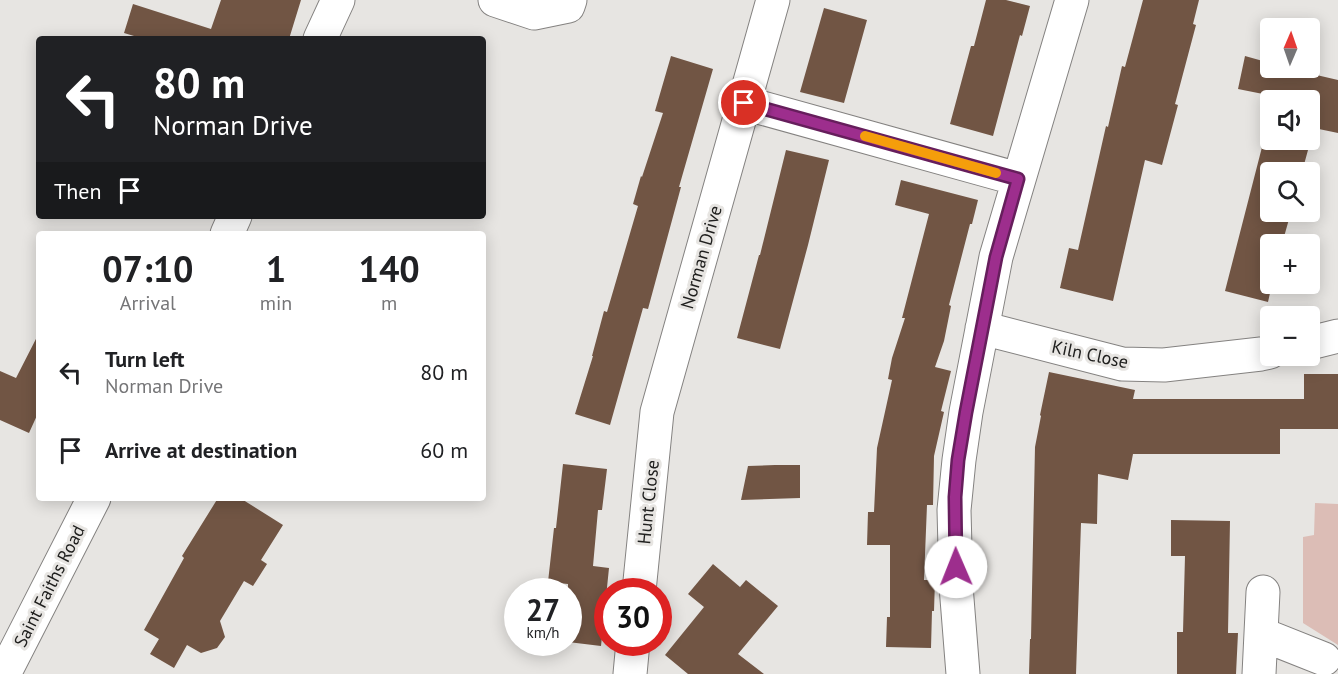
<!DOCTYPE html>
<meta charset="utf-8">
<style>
:root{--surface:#fff;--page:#f6f6f6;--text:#202124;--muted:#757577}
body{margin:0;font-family:"PT Sans",sans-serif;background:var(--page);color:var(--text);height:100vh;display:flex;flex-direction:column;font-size:22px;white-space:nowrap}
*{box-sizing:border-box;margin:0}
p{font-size:20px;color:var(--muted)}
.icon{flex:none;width:33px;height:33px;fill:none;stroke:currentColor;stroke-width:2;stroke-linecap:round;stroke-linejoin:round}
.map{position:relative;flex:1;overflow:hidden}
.panel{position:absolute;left:36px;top:231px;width:450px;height:270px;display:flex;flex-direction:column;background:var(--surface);border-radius:6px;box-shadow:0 3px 15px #0003}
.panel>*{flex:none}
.banner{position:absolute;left:36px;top:36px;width:450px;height:183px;border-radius:6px;box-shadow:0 3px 15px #0003;background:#202124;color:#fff;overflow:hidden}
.needle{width:39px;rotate:2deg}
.buttons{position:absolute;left:1260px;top:18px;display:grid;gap:12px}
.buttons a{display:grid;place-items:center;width:60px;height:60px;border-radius:6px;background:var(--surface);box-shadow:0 3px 15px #0003;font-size:30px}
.speed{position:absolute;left:504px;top:578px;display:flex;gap:12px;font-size:30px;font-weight:700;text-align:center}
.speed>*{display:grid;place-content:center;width:78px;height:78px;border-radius:50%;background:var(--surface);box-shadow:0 3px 15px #0003;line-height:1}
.speed small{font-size:15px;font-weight:400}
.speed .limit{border:9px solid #d22;background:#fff;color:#111}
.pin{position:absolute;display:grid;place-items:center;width:51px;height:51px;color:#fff;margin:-26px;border:3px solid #fff;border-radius:50%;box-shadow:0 2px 6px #0007}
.me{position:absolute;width:66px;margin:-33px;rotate:359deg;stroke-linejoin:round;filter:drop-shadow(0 0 4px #0008)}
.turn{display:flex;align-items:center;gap:21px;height:126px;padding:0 18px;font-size:27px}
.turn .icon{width:78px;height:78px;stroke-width:2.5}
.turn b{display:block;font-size:42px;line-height:51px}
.then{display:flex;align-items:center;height:57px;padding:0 18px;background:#0003;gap:12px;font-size:22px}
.eta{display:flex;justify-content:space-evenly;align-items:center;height:102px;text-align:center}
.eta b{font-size:36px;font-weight:600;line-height:42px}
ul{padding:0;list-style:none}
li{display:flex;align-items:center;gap:18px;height:78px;padding:0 18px}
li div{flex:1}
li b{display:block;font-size:22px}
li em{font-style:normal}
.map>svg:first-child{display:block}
</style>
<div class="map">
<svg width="1338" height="674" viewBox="0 0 1338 674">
<rect width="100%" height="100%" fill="#e7e5e2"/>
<!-- green -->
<path fill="#dcbdb6" d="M 1315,503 L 1338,504 L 1338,645 L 1303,623 L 1303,537 L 1314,535 Z"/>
<!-- building -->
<path fill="#715544" d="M 221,0 L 301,0 L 289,39 L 144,39 L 124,33 L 133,4 L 211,29 Z
M 986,0 L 1006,0 L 1030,6 L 1022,36 L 1020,35 L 993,136 L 950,124 L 971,46 L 974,46 Z
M 1143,0 L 1199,0 L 1193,24 L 1196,25 L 1175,104 L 1178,105 L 1162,165 L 1145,160 L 1113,301 L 1060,288 L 1069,248 L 1078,250 L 1106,126 L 1108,127 L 1122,66 L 1125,67 Z
M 824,8 L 867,20 L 844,103 L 800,92 Z
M 671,56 L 713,69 L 679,187 L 681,187 L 648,309 L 643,308 L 610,425 L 575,414 L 593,356 L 592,356 L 604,311 L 607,312 L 638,206 L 633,204 L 641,176 L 642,177 L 663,113 L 655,111 Z
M 1245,56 L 1270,63 L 1270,68 L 1295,68 L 1295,70 L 1338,80 L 1338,133 L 1314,128 L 1302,172 L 1270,172 L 1270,212 L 1291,212 L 1282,244 L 1270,244 L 1270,284 L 1272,284 L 1268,302 L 1225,291 L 1270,116 L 1270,140 L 1310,140 L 1310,100 L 1270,100 L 1270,115 L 1264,114 L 1268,95 L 1238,89 Z
M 786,150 L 829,160 L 808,245 L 780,349 L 737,338 L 759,255 L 760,255 Z
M 901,180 L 978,200 L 972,224 L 970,224 L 949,305 L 951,306 L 944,341 L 935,367 L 951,371 L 941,411 L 944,412 L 934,456 L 933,505 L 927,505 L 924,580 L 935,580 L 934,611 L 932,611 L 931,648 L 886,647 L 887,617 L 890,617 L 890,545 L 867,545 L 868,512 L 874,512 L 877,448 L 892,380 L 888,379 L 892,358 L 905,318 L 902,318 L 929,214 L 895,205 Z
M 39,333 L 39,411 L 29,433 L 0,420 L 0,371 L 16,378 Z
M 1049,372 L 1135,390 L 1133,399 L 1304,399 L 1304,374 L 1338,374 L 1338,429 L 1280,429 L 1280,454 L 1133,454 L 1128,480 L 1098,474 L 1097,524 L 1081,523 L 1076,674 L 1029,674 L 1030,639 L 1031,639 L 1035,447 L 1041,416 L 1040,415 Z
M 563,464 L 607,469 L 602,510 L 598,510 L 593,566 L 609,568 L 601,646 L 568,642 L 568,584 L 548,582 L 554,528 L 556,528 Z
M 775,465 L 800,465 L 800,498 L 741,500 L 748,466 Z
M 218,498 L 240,498 L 283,525 L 261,560 L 267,564 L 253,586 L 244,581 L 220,621 L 225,637 L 217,648 L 201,653 L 187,645 L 174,668 L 150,654 L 159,639 L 144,630 L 184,558 L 182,556 Z
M 1171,520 L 1230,521 L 1228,633 L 1238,633 L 1236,674 L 1177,674 L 1177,632 L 1183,632 L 1185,556 L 1171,556 Z
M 713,564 L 740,587 L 746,580 L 778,606 L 738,654 L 764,674 L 688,674 L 665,655 L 704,607 L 688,594 Z"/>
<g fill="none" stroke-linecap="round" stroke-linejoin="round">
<!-- minor casing -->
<g stroke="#848280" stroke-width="35">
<path id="minor" d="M 495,0 L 534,13 L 568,6 L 570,0
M 320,39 L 338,0
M 744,103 L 1018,179
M 227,234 L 235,216
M 982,328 L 1122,364 L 1164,365 L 1261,354 L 1270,352
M 1310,343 L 1338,336
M 639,591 L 657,412 L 773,0
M 1261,634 L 1324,659
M 4,674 L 94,498
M 630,674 L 633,642
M 963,674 L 956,586 L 954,510 L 959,460 L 966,412 L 996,257 L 1072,0
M 1259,674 L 1263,592"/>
</g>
<!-- minor -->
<use href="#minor" stroke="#fff" stroke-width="33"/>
</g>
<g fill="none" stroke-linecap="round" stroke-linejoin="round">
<!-- route casing -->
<g stroke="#661e5c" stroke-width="15">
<path id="route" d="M 744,103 L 1018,179 L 996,257 L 966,412 L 958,460 L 955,497 L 956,567"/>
</g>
<!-- route -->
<use href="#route" stroke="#9d2e8d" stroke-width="10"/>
<!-- slow -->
<path stroke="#f59e0b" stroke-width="10" d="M 865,136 L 996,173"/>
</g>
<g text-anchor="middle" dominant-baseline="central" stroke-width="6" stroke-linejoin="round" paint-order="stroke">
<!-- street labels -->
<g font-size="18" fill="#20201f" stroke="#e7e5e2">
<text transform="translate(701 257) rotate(-74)">Norman Drive</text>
<text transform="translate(1090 354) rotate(12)">Kiln Close</text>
<text transform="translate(648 502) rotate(-84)">Hunt Close</text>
<text transform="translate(49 586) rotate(-63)">Saint Faiths Road</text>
</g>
</g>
</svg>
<div class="buttons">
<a><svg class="needle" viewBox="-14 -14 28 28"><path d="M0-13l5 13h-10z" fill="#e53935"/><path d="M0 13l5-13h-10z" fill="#757577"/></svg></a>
<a><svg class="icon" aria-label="sound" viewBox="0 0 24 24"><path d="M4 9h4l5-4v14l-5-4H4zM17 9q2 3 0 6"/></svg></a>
<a><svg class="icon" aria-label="search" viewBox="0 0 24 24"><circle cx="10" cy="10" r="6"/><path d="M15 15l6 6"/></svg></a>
<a>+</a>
<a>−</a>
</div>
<div class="speed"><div>27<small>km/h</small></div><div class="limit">30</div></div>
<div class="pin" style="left:744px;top:103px;background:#d93025"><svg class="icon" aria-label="arrive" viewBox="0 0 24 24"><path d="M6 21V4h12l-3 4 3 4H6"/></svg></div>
<svg class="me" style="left:956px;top:567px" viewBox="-20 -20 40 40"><circle r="19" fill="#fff"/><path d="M0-13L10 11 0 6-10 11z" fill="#9d2e8d"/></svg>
<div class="banner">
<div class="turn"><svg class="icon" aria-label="left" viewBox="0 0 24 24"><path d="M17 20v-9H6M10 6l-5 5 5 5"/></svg><div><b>80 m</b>Norman Drive</div></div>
<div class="then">Then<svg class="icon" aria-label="arrive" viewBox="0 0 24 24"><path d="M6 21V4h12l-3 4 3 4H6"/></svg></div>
</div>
<section class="panel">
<div class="eta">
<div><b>07:10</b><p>Arrival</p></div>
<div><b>1</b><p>min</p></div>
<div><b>140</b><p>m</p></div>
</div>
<ul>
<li><svg class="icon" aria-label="left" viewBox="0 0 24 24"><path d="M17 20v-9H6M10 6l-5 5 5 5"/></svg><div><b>Turn left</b><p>Norman Drive</p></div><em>80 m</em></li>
<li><svg class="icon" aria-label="arrive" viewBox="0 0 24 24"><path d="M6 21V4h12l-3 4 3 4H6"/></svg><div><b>Arrive at destination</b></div><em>60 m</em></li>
</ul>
</section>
</div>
